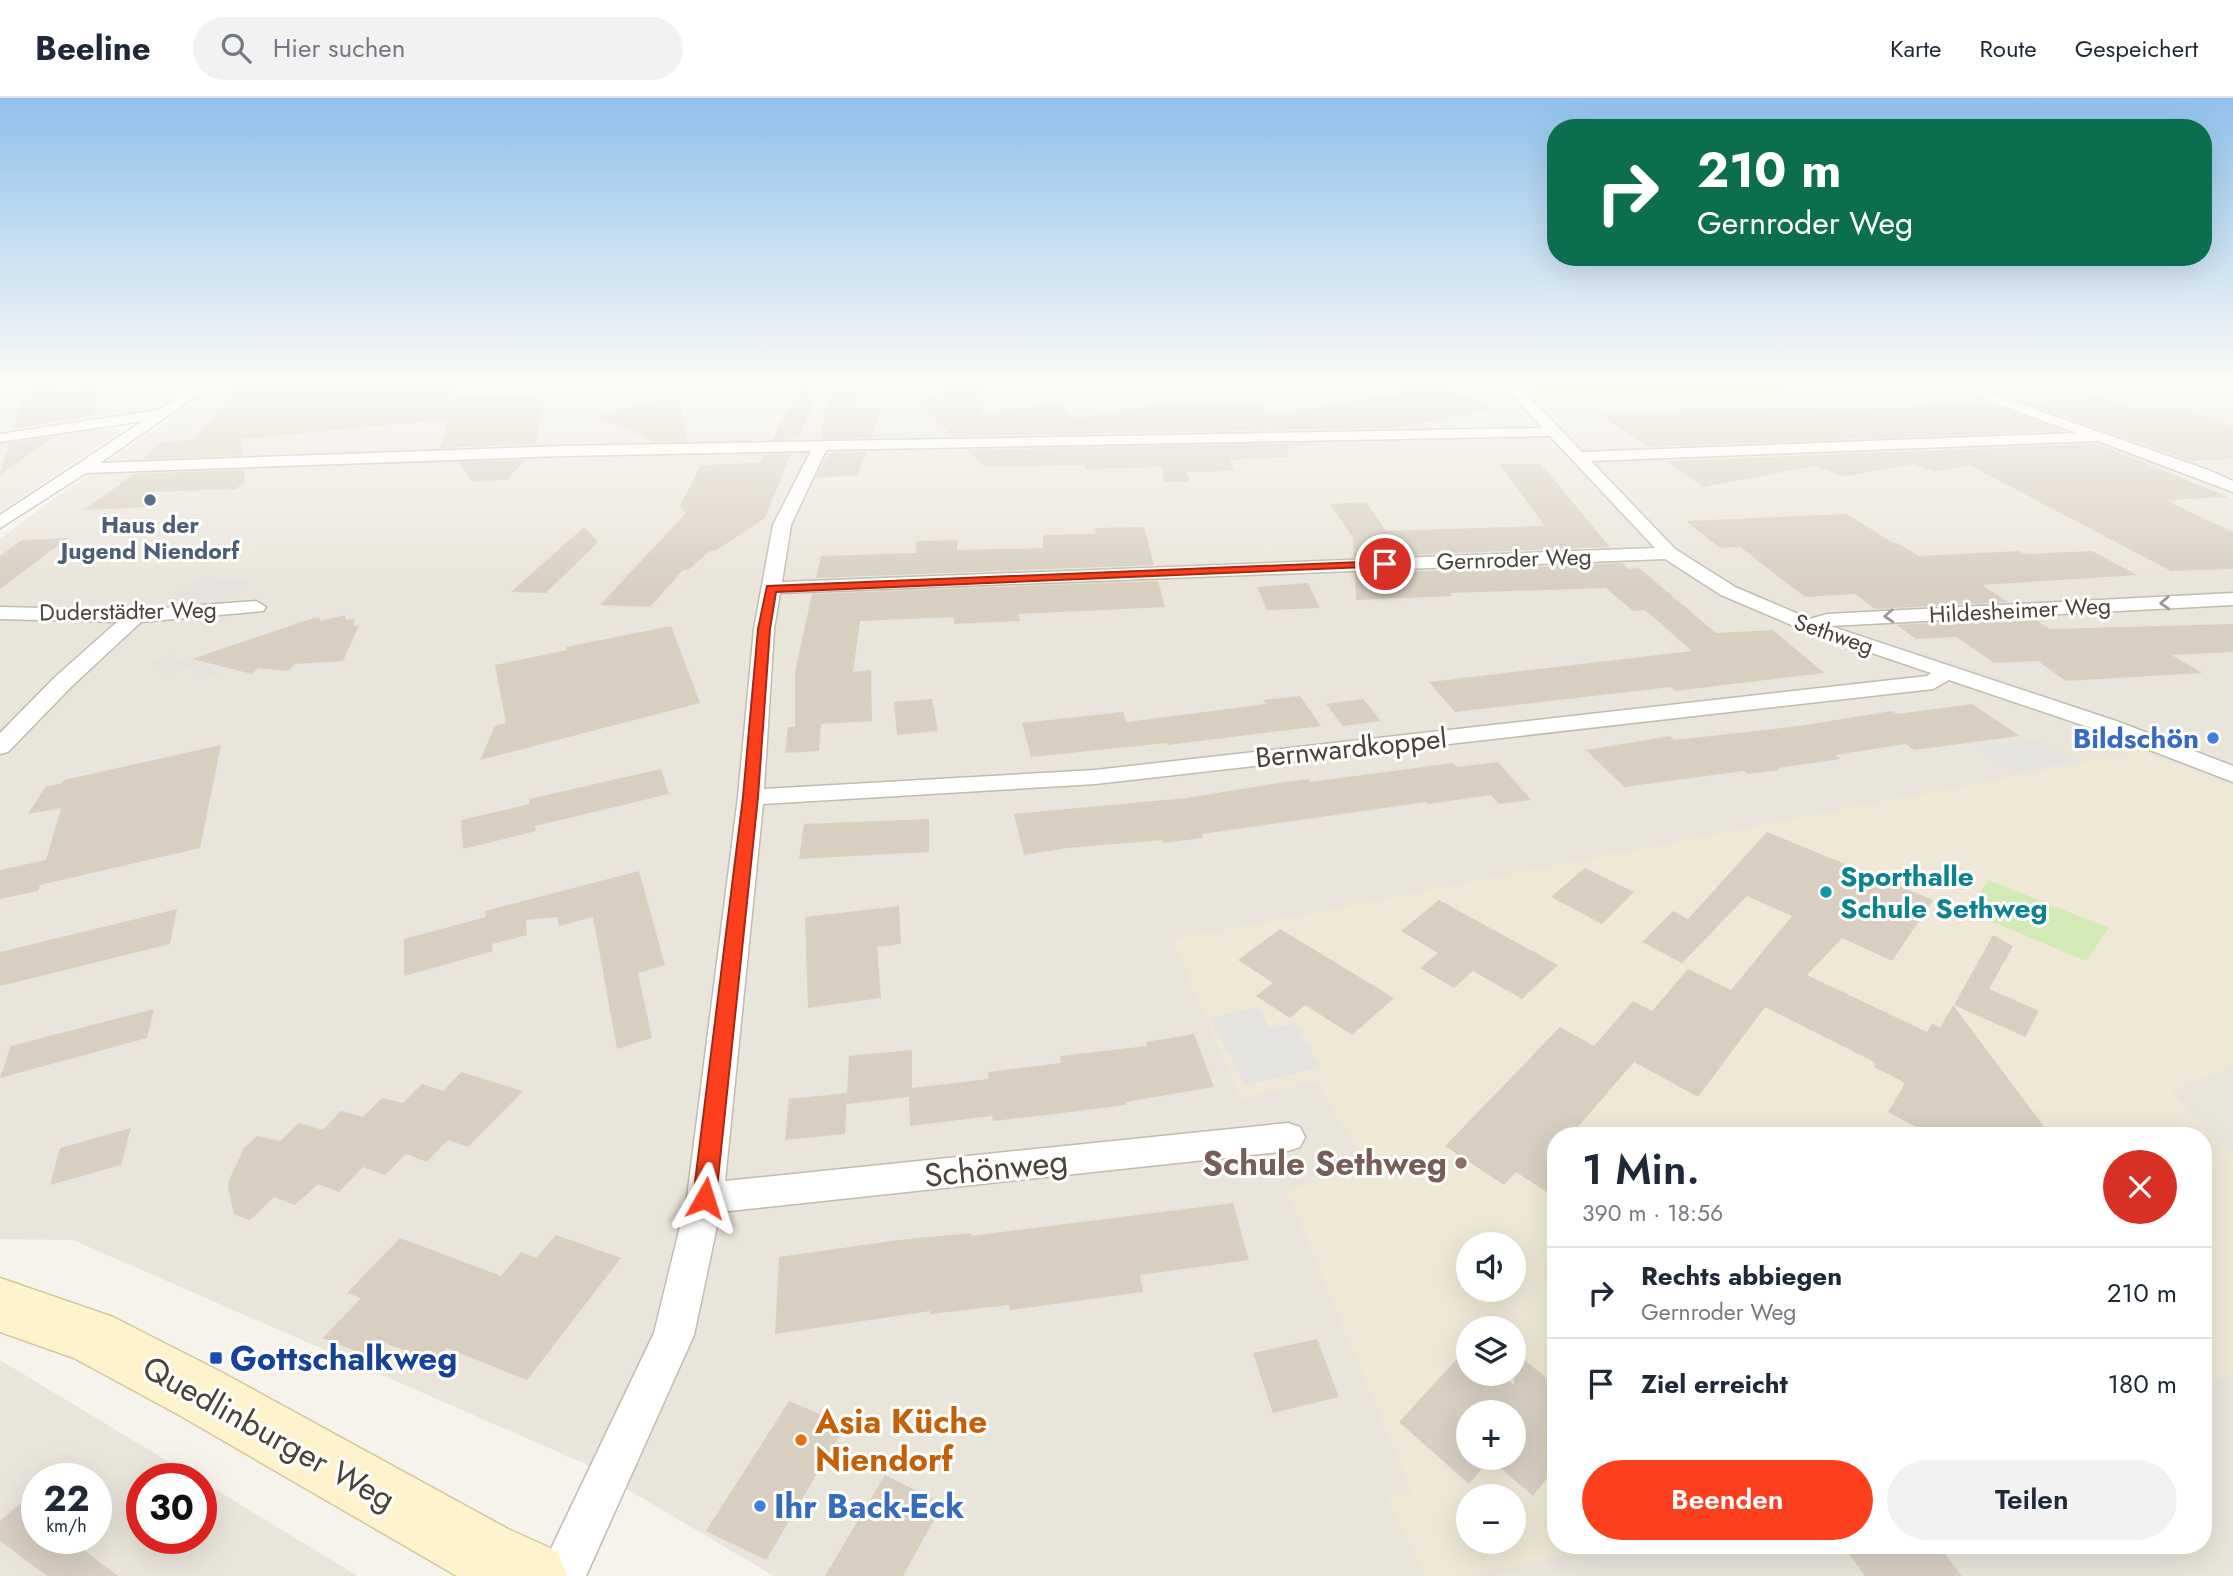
<!DOCTYPE html>
<html lang="de">
<meta charset="utf-8">
<style>
:root{--surface:#fff;--page:#f2f2f3;--text:#1f2937;--muted:#747a83;--line:#e0e1e3;--accent:#fc3f1d}
body{margin:0;font-family:Jost,sans-serif;background:var(--page);color:var(--text);height:100vh;display:flex;flex-direction:column;font-size:26px;white-space:nowrap}
*{box-sizing:border-box;margin:0}
p{font-size:23px;color:var(--muted)}
.icon{flex:none;width:38px;height:38px;fill:none;stroke:currentColor;stroke-width:2;stroke-linecap:round;stroke-linejoin:round}
.map{position:relative;flex:1;overflow:hidden}
.sheet{position:absolute;left:1547px;top:1029px;width:665px;height:427px;display:flex;flex-direction:column;background:var(--surface);border-radius:28px;box-shadow:0 7px 28px #0002}
.sheet>*{flex:none}
.guide{position:absolute;left:1547px;top:21px;width:665px;height:147px;border-radius:28px;box-shadow:0 7px 28px #0002;background:#0b6e4f;color:#fff;overflow:hidden}
.buttons{position:absolute;left:1456px;top:1134px;display:grid;gap:14px}
.buttons a{display:grid;place-items:center;width:70px;height:70px;border-radius:50%;background:var(--surface);box-shadow:0 7px 28px #0002;font-size:35px}
.speed{position:absolute;left:21px;top:1365px;display:flex;gap:14px;font-size:35px;font-weight:700;text-align:center}
.speed>*{display:grid;place-content:center;width:91px;height:91px;border-radius:50%;background:var(--surface);box-shadow:0 7px 28px #0002;line-height:1}
.speed small{font-size:18px;font-weight:400}
.speed .limit{border:10px solid #d22;background:#fff;color:#111}
.pin{position:absolute;display:grid;place-items:center;width:60px;height:60px;color:#fff;margin:-30px;border:4px solid #fff;border-radius:50%;box-shadow:0 2px 7px #0007}
.me{position:absolute;width:77px;margin:-38px;rotate:6deg;stroke-linejoin:round;filter:drop-shadow(0 0 5px #0008)}
.turn{display:flex;align-items:center;gap:24px;height:147px;padding:0 35px;font-size:32px}
.turn .icon{width:91px;height:91px;stroke-width:2.5}
.turn b{display:block;font-size:49px;line-height:60px}
.round{display:grid;place-items:center;flex:none;width:74px;height:74px;border-radius:37px;background:var(--page)}
.headline{display:flex;align-items:center;justify-content:space-between;height:119px;padding:0 35px}
h1{font-size:42px;font-weight:600;line-height:52px}
.primary-button{display:flex;gap:14px;margin-top:auto;padding:14px 35px}
.primary-button a{flex:1;height:80px;border-radius:42px;background:var(--accent);color:#fff;font-size:28px;font-weight:600;line-height:80px;text-align:center}
.primary-button a+a{background:var(--page);color:var(--text)}
ul{padding:0;list-style:none}
li{display:flex;align-items:center;gap:21px;height:91px;padding:0 35px;border-top:2px solid var(--line)}
li div{flex:1}
li b{display:block;font-size:26px}
li em{font-style:normal}
header{display:flex;align-items:center;gap:42px;box-sizing:border-box;height:98px;padding:0 35px;background:var(--surface);border-bottom:2px solid var(--line)}
header strong{font-size:33px}
nav{display:flex;gap:38px;margin-inline-start:auto;font-size:24px}
.search{width:490px;height:63px;background:var(--page);display:flex;align-items:center;gap:18px;box-sizing:border-box;padding:0 24px;border-radius:38px;color:var(--muted);font-size:26px}
.map>svg:first-child{display:block}
</style>
<header>
<strong>Beeline</strong>
<div class="search"><svg class="icon" aria-label="search" viewBox="0 0 24 24"><circle cx="10" cy="10" r="6"/><path d="M15 15l6 6"/></svg>Hier suchen</div>
<nav><a>Karte</a><a>Route</a><a>Gespeichert</a></nav>
</header>
<div class="map">
<svg width="2233" height="1478" viewBox="0 0 2233 1478">
<rect width="100%" height="100%" fill="#f6f3ec"/>
<!-- residential -->
<path fill="#eae5da" fill-rule="evenodd" d="M 36,282 L 199,282 L 157,310 L 145,314 L 0,336 L 0,287 Z
M 226,282 L 2233,282 L 2233,1478 L 774,1478 L 581,1364 L 73,1142 L 0,1141 L 0,441 L 59,397 ZM 1556,1038 L 2203,1038 L 2203,1447 L 1556,1447 ZM 1468,1146 L 1514,1146 L 1514,1192 L 1468,1192 ZM 1468,1230 L 1514,1230 L 1514,1276 L 1468,1276 ZM 1468,1314 L 1514,1314 L 1514,1360 L 1468,1360 ZM 1468,1398 L 1514,1398 L 1514,1444 L 1468,1444 Z
M 101,328 L 122,332 L 0,414 L 0,344 Z
M 0,1262 L 197,1381 L 142,1381 L 142,1440 L 201,1440 L 201,1383 L 358,1478 L 0,1478 ZM 37,1381 L 96,1381 L 96,1440 L 37,1440 Z"/>
<!-- industrial -->
<path fill="#e6e2dd" d="M 173,557 L 179,562 L 190,559 L 204,570 L 212,568 L 218,575 L 203,582 L 190,570 L 168,576 L 152,564 Z"/>
<!-- education -->
<path fill="#efe8d6" fill-rule="evenodd" d="M 779,282 L 1074,282 L 1074,289 L 773,292 Z
M 2143,653 L 2233,689 L 2233,967 L 2171,994 L 2233,1057 L 2233,1275 L 2203,1286 L 2203,1038 L 1556,1038 L 1556,1447 L 1612,1447 L 1466,1478 L 1426,1478 L 1387,1402 L 1412,1394 L 1286,1091 L 1370,1072 L 1316,983 L 1241,1001 L 1173,842 ZM 1468,1146 L 1514,1146 L 1514,1192 L 1468,1192 ZM 1468,1230 L 1514,1230 L 1514,1276 L 1468,1276 ZM 1468,1314 L 1514,1314 L 1514,1360 L 1468,1360 ZM 1468,1398 L 1514,1398 L 1514,1444 L 1468,1444 Z"/>
<!-- green -->
<path fill="#d2eab5" d="M 1526,282 L 1771,282 L 1810,303 L 1544,302 Z
M 1988,782 L 2109,830 L 2086,863 L 1969,814 Z"/>
<!-- parking -->
<path fill="#e5e3e0" d="M 217,310 L 189,337 L 146,342 L 190,312 Z
M 203,479 L 256,480 L 223,503 L 169,502 Z
M 2039,641 L 2075,664 L 2013,673 L 1978,649 Z
M 1258,909 L 1270,930 L 1296,925 L 1321,969 L 1245,987 L 1211,920 Z"/>
<!-- building -->
<path fill="#d8cfc1" fill-rule="evenodd" d="M 262,282 L 542,282 L 460,288 L 451,296 L 460,302 L 544,297 L 536,346 L 440,350 L 449,321 L 241,341 L 243,357 L 144,361 L 158,345 L 196,341 L 239,284 Z
M 942,282 L 986,282 L 981,316 L 1056,305 L 1076,320 L 1177,304 L 1182,307 L 1260,306 L 1266,315 L 1284,315 L 1401,295 L 1384,282 L 1426,282 L 1496,311 L 1395,330 L 953,338 L 913,301 L 938,300 Z
M 57,285 L 55,294 L 101,288 L 93,317 L 13,331 L 28,289 Z
M 801,286 L 818,294 L 798,341 L 772,342 Z
M 828,294 L 861,294 L 855,309 L 882,309 L 871,340 L 821,341 Z
M 2105,300 L 2141,314 L 2185,311 L 2233,328 L 2233,361 L 2191,363 L 2022,304 Z
M 662,301 L 679,301 L 687,343 L 655,344 L 595,318 Z
M 1989,305 L 2063,333 L 1647,349 L 1600,316 L 1817,309 L 1825,313 Z
M 54,339 L 0,377 L 9,345 Z
M 1315,345 L 1288,350 L 1289,359 L 1230,362 L 1235,373 L 1187,374 L 1190,384 L 1164,384 L 1162,369 L 1086,371 L 1085,367 L 985,369 L 967,352 Z
M 2098,346 L 2228,399 L 2165,402 L 2233,434 L 2233,471 L 2171,473 L 1969,367 L 1934,374 L 1912,366 L 1843,379 L 1815,368 L 1703,389 L 1666,363 Z
M 866,354 L 857,378 L 816,379 L 828,355 Z
M 791,356 L 765,420 L 715,453 L 710,453 L 688,472 L 683,472 L 650,509 L 600,507 L 686,415 L 680,408 L 701,367 L 759,365 L 764,357 Z
M 525,362 L 507,382 L 472,384 L 458,364 Z
M 1499,366 L 1541,366 L 1610,449 L 1354,459 L 1353,440 L 1330,406 L 1366,404 L 1386,433 L 1545,428 Z
M 244,372 L 245,384 L 236,391 L 149,394 L 149,409 L 83,412 L 125,383 L 131,376 Z
M 1847,416 L 1893,445 L 1897,445 L 1919,458 L 2018,453 L 2025,456 L 2092,453 L 2137,477 L 1982,487 L 2008,504 L 1875,511 L 1855,496 L 1805,499 L 1740,449 L 1720,450 L 1686,423 Z
M 584,429 L 598,444 L 546,495 L 511,494 Z
M 1144,429 L 1154,467 L 816,480 L 821,458 L 916,455 L 916,443 L 957,442 L 957,452 L 1043,450 L 1043,437 L 1096,436 L 1095,430 Z
M 68,440 L 0,491 L 0,458 L 22,442 Z
M 1624,465 L 1628,471 L 1639,470 L 1716,535 L 1773,532 L 1824,575 L 1675,593 L 1671,589 L 1455,614 L 1429,584 L 1692,553 L 1645,512 L 1633,513 L 1606,490 L 1450,495 L 1452,498 L 1356,502 L 1355,476 Z
M 1158,483 L 1165,509 L 1019,516 L 1020,523 L 954,526 L 954,519 L 860,523 L 853,574 L 871,572 L 872,623 L 821,626 L 819,653 L 785,655 L 788,629 L 795,629 L 795,574 L 812,496 Z
M 1308,485 L 1320,510 L 1267,512 L 1257,489 Z
M 345,517 L 346,522 L 355,521 L 353,528 L 359,527 L 343,563 L 295,566 L 288,573 L 258,570 L 252,576 L 192,561 L 313,520 L 319,519 L 321,523 Z
M 2033,520 L 2050,531 L 2233,526 L 2233,554 L 2172,557 L 2202,575 L 2066,583 L 2038,563 L 1994,565 L 1957,539 L 1916,541 L 1897,527 Z
M 671,528 L 700,605 L 480,662 L 495,628 L 506,625 L 495,567 L 567,552 L 566,549 Z
M 1300,598 L 1321,628 L 1168,647 L 1167,645 L 1031,659 L 1022,625 L 1123,614 L 1127,624 L 1266,606 L 1263,602 Z
M 932,601 L 938,633 L 897,637 L 894,604 Z
M 1363,601 L 1381,623 L 1343,628 L 1326,606 Z
M 1972,606 L 2020,638 L 1914,652 L 1906,646 L 1835,657 L 1841,661 L 1778,670 L 1780,672 L 1748,676 L 1744,673 L 1624,689 L 1586,652 L 1670,638 L 1674,642 L 1799,628 L 1892,613 L 1897,616 Z
M 221,647 L 200,750 L 40,787 L 38,793 L 0,801 L 0,772 L 46,762 L 61,710 L 28,716 L 46,688 L 60,686 L 64,682 Z
M 1498,664 L 1531,702 L 1499,706 L 1491,697 L 1428,706 L 1426,704 L 1202,736 L 1203,740 L 1163,745 L 1162,742 L 1067,750 L 1024,757 L 1014,716 L 1186,700 L 1278,685 L 1309,681 L 1310,684 L 1453,665 L 1457,669 Z
M 661,671 L 669,696 L 535,728 L 536,733 L 463,751 L 461,722 L 530,706 L 529,701 Z
M 929,721 L 929,754 L 799,761 L 804,726 Z
M 1767,734 L 1933,802 L 1892,863 L 1842,840 L 1807,877 L 1927,934 L 1932,925 L 1940,930 L 1953,907 L 2051,1038 L 1933,1038 L 1888,1014 L 1905,985 L 1874,969 L 1876,965 L 1765,909 L 1698,999 L 1634,964 L 1570,1038 L 1556,1038 L 1556,1100 L 1516,1074 L 1504,1087 L 1445,1048 L 1560,929 L 1594,948 L 1633,903 L 1652,913 L 1688,871 L 1731,892 L 1792,818 L 1747,798 L 1682,865 L 1642,844 L 1673,813 L 1688,821 Z
M 1585,770 L 1634,794 L 1602,826 L 1551,799 Z
M 639,773 L 665,867 L 638,875 L 652,940 L 617,951 L 593,819 L 559,828 L 557,819 L 526,822 L 527,837 L 492,846 L 493,853 L 404,878 L 404,841 L 486,819 L 485,813 Z
M 1439,802 L 1558,867 L 1522,901 L 1473,873 L 1454,890 L 1420,870 L 1438,855 L 1401,833 Z
M 899,808 L 901,846 L 877,849 L 881,900 L 808,910 L 805,819 Z
M 177,811 L 170,846 L 0,888 L 0,854 Z
M 1280,831 L 1394,900 L 1352,937 L 1305,907 L 1290,920 L 1256,898 L 1273,885 L 1238,862 Z
M 1993,837 L 2013,848 L 1989,891 L 2039,913 L 2025,939 L 1954,907 Z
M 154,911 L 147,940 L 0,980 L 11,948 Z
M 1194,936 L 1214,989 L 1126,1004 L 1126,1007 L 1047,1017 L 993,1023 L 992,1018 L 910,1028 L 909,999 L 847,1006 L 847,996 L 845,1036 L 785,1042 L 789,1001 L 847,995 L 849,958 L 912,952 L 912,990 L 989,981 L 988,974 L 1061,965 L 1060,958 L 1147,948 L 1146,944 Z
M 461,974 L 523,993 L 468,1049 L 448,1042 L 427,1064 L 406,1056 L 385,1077 L 363,1069 L 339,1094 L 318,1086 L 295,1107 L 274,1099 L 250,1122 L 234,1116 L 228,1089 L 229,1082 L 244,1050 L 257,1038 L 280,1043 L 299,1025 L 323,1032 L 341,1013 L 363,1019 L 382,1000 L 403,1005 L 422,986 L 443,993 Z
M 131,1030 L 121,1067 L 50,1087 L 60,1050 Z
M 1233,1105 L 1249,1162 L 1140,1177 L 1143,1194 L 1010,1212 L 1009,1207 L 930,1216 L 930,1213 L 775,1236 L 779,1159 L 899,1142 L 971,1135 L 971,1138 Z
M 556,1137 L 621,1160 L 527,1282 L 447,1250 L 435,1265 L 380,1243 L 367,1258 L 323,1240 L 361,1200 L 347,1195 L 400,1140 L 501,1178 L 521,1154 L 536,1160 Z
M 1317,1241 L 1339,1299 L 1273,1315 L 1253,1255 Z
M 1468,1249 L 1468,1276 L 1501,1276 L 1514,1287 L 1514,1254 L 1556,1287 L 1556,1369 L 1533,1398 L 1490,1361 L 1469,1386 L 1399,1324 ZM 1468,1314 L 1514,1314 L 1514,1360 L 1468,1360 Z
M 789,1303 L 846,1327 L 766,1462 L 706,1433 Z
M 885,1377 L 943,1406 L 903,1478 L 825,1478 Z
M 37,1391 L 37,1440 L 68,1440 L 118,1478 L 47,1478 L 0,1443 L 0,1423 Z
M 1843,1447 L 1938,1447 L 1962,1478 L 1865,1478 Z"/>
<g fill="none" stroke-linecap="round" stroke-linejoin="round">
<!-- street casing -->
<g stroke="#c2bbae" stroke-width="3">
<path id="street" d="M 204,282 L 219,282 L 100,365 L 563,348 L 1542,330 L 1499,282 L 1513,282 L 1582,354 L 2076,335 L 1933,282 L 1952,282 L 2208,372 L 2233,383 L 2233,394 L 2098,343 L 1591,363 L 1675,451 L 1735,489 L 1810,521 L 1827,516 L 2233,495 L 2233,507 L 1830,528 L 2119,624 L 2233,668 L 2233,684 L 2103,634 L 1949,582 L 1933,591 L 1095,686 L 763,706 L 725,1083 L 1288,1025 L 1300,1029 L 1305,1039 L 1300,1049 L 1288,1053 L 720,1114 L 694,1237 L 586,1478 L 538,1478 L 654,1235 L 687,1100 L 738,699 L 754,531 L 773,427 L 811,353 L 563,358 L 86,375 L 0,430 L 0,417 L 143,323 L 0,344 L 0,336 L 159,312 ZM 1550,338 L 1655,450 L 782,484 L 791,427 L 826,352 ZM 1665,461 L 1721,497 L 1801,531 L 1931,575 L 1927,578 L 1095,672 L 764,691 L 774,531 L 780,495 Z
M 560,282 L 578,282 L 553,294 L 460,299 L 453,295 L 460,291 L 551,286 Z
M 256,503 L 266,509 L 263,513 L 141,524 L 71,589 L 8,654 L 0,656 L 0,635 L 55,579 L 117,524 L 0,521 L 0,509 L 135,512 Z"/>
</g>
<!-- secondary casing -->
<g stroke="#d6c79b" stroke-width="3">
<path id="secondary" d="M 0,282 L 15,282 L 13,286 L 0,289 Z
M 0,1180 L 113,1219 L 223,1275 L 508,1431 L 557,1453 L 567,1478 L 457,1478 L 179,1317 L 74,1260 L 0,1234 Z"/>
</g>
<!-- street -->
<use href="#street" fill="#fff" fill-rule="evenodd"/>
<!-- secondary -->
<use href="#secondary" fill="#fff3cd" fill-rule="evenodd"/>
</g>
<!-- one-way arrows -->
<defs><path id="oneway-chevron" d="M-2-3.5L2.5 0L-2 3.5" fill="none" stroke-width="1.6" stroke-linecap="round" stroke-linejoin="round" transform="scale(1.75)"/></defs>
<g stroke="#9c9892">
<use href="#oneway-chevron" transform="translate(2165 505) rotate(177)"/>
<use href="#oneway-chevron" transform="translate(1889 518) rotate(177)"/>
</g>
<!-- sky -->
<linearGradient id="sky" x2="0" y2="1"><stop stop-color="#8fc1ec"/><stop offset="0.58" stop-color="#fbfaf6"/><stop offset="1" stop-color="#fbfaf6" stop-opacity="0"/></linearGradient>
<rect width="2233" height="489" fill="url(#sky)"/>
<!-- route -->
<path fill="#fc3f1d" stroke="#a42913" stroke-width="2" d="M 1385,463 L 1389,463 L 1389,468 L 776,494 L 770,531 L 758,699 L 716,1100 L 712,1107 L 705,1109 L 697,1107 L 693,1100 L 743,699 L 758,531 L 767,488 Z"/>
<!-- markers -->
<circle fill="#5c6f8a" stroke="#fff" stroke-width="2.5" cx="150" cy="402" r="7"/>
<g fill="#3f7fe0" stroke="#fff" stroke-width="2.5">
<circle cx="2213" cy="640" r="7"/>
<circle cx="760" cy="1408" r="7"/>
</g>
<circle fill="#0f9aa8" stroke="#fff" stroke-width="2.5" cx="1826" cy="794" r="7"/>
<circle fill="#8d6e63" stroke="#fff" stroke-width="2.5" cx="1461" cy="1065" r="7"/>
<rect fill="#1a4fb4" stroke="#fff" stroke-width="2.5" x="209" y="1253" width="14" height="14" rx="3.5"/>
<circle fill="#e8710a" stroke="#fff" stroke-width="2.5" cx="801" cy="1342" r="7"/>
<g text-anchor="middle" dominant-baseline="central" stroke-width="6" stroke-linejoin="round" paint-order="stroke">
<!-- far-service labels -->
<g font-size="23" font-weight="bold" fill="#4e5e75" stroke="#fff">
<text x="150" y="427">Haus der<tspan x="150" dy="26">Jugend Niendorf</tspan></text>
</g>
<!-- far-street labels -->
<g font-size="23" fill="#4b4439" stroke="#fff">
<text transform="translate(1514 461) rotate(-2)">Gernroder Weg</text>
<text transform="translate(2020 512) rotate(-3)">Hildesheimer Weg</text>
<text transform="translate(128 513) rotate(-1)">Duderstädter Weg</text>
<text transform="translate(1834 536) rotate(19)">Sethweg</text>
</g>
<!-- shop labels -->
<g font-size="28" font-weight="bold" fill="#366cbe" stroke="#fff" text-anchor="end">
<text x="2199" y="640">Bildschön</text>
</g>
<!-- street labels -->
<g font-size="28" fill="#4b4439" stroke="#fff">
<text transform="translate(1351 650) rotate(-6)">Bernwardkoppel</text>
</g>
<!-- culture labels -->
<g font-size="28" font-weight="bold" fill="#0d838f" stroke="#fff" text-anchor="start">
<text x="1840" y="778">Sporthalle<tspan x="1840" dy="32">Schule Sethweg</tspan></text>
</g>
<!-- near-education labels -->
<g font-size="33" font-weight="bold" fill="#785e54" stroke="#fff" text-anchor="end">
<text x="1447" y="1065">Schule Sethweg</text>
</g>
<!-- near-street labels -->
<g font-size="33" fill="#4b4439" stroke="#fff">
<text transform="translate(996 1070) rotate(-6)">Schönweg</text>
<text transform="translate(269 1335) rotate(29)">Quedlinburger Weg</text>
</g>
<!-- near-transit labels -->
<g font-size="33" font-weight="bold" fill="#164399" stroke="#fff" text-anchor="start">
<text x="230" y="1260">Gottschalkweg</text>
</g>
<!-- near-food labels -->
<g font-size="33" font-weight="bold" fill="#c56008" stroke="#fff" text-anchor="start">
<text x="815" y="1323">Asia Küche<tspan x="815" dy="38">Niendorf</tspan></text>
</g>
<!-- near-shop labels -->
<g font-size="33" font-weight="bold" fill="#366cbe" stroke="#fff" text-anchor="start">
<text x="774" y="1408">Ihr Back-Eck</text>
</g>
</g>
</svg>
<div class="buttons">
<a><svg class="icon" aria-label="sound" viewBox="0 0 24 24"><path d="M4 9h4l5-4v14l-5-4H4zM17 9q2 3 0 6"/></svg></a>
<a><svg class="icon" aria-label="layers" viewBox="0 0 24 24"><path d="M12 4l9 5-9 5-9-5zM3 14l9 5 9-5"/></svg></a>
<a>+</a>
<a>−</a>
</div>
<div class="speed"><div>22<small>km/h</small></div><div class="limit">30</div></div>
<div class="pin" style="left:1385px;top:466px;background:#d93025"><svg class="icon" aria-label="arrive" viewBox="0 0 24 24"><path d="M6 21V4h12l-3 4 3 4H6"/></svg></div>
<svg class="me" style="left:705px;top:1100px" viewBox="-20 -20 40 40"><path d="M0-17L14 15 0 8-14 15z" fill="#fc3f1d" stroke="#fff" stroke-width="4"/></svg>
<div class="guide">
<div class="turn"><svg class="icon" aria-label="right" viewBox="0 0 24 24"><path d="M7 20v-9h11M14 6l5 5-5 5"/></svg><div><b>210 m</b>Gernroder Weg</div></div>
</div>
<section class="sheet">
<div class="headline"><div><h1>1 Min.</h1><p>390 m · 18:56</p></div><a class="round" style="background:#d93025;color:#fff"><svg class="icon" aria-label="close" viewBox="0 0 24 24"><path d="M6 6l12 12M18 6L6 18"/></svg></a></div>
<ul>
<li><svg class="icon" aria-label="right" viewBox="0 0 24 24"><path d="M7 20v-9h11M14 6l5 5-5 5"/></svg><div><b>Rechts abbiegen</b><p>Gernroder Weg</p></div><em>210 m</em></li>
<li><svg class="icon" aria-label="arrive" viewBox="0 0 24 24"><path d="M6 21V4h12l-3 4 3 4H6"/></svg><div><b>Ziel erreicht</b></div><em>180 m</em></li>
</ul>
<div class="primary-button"><a>Beenden</a><a>Teilen</a></div>
</section>
</div>
